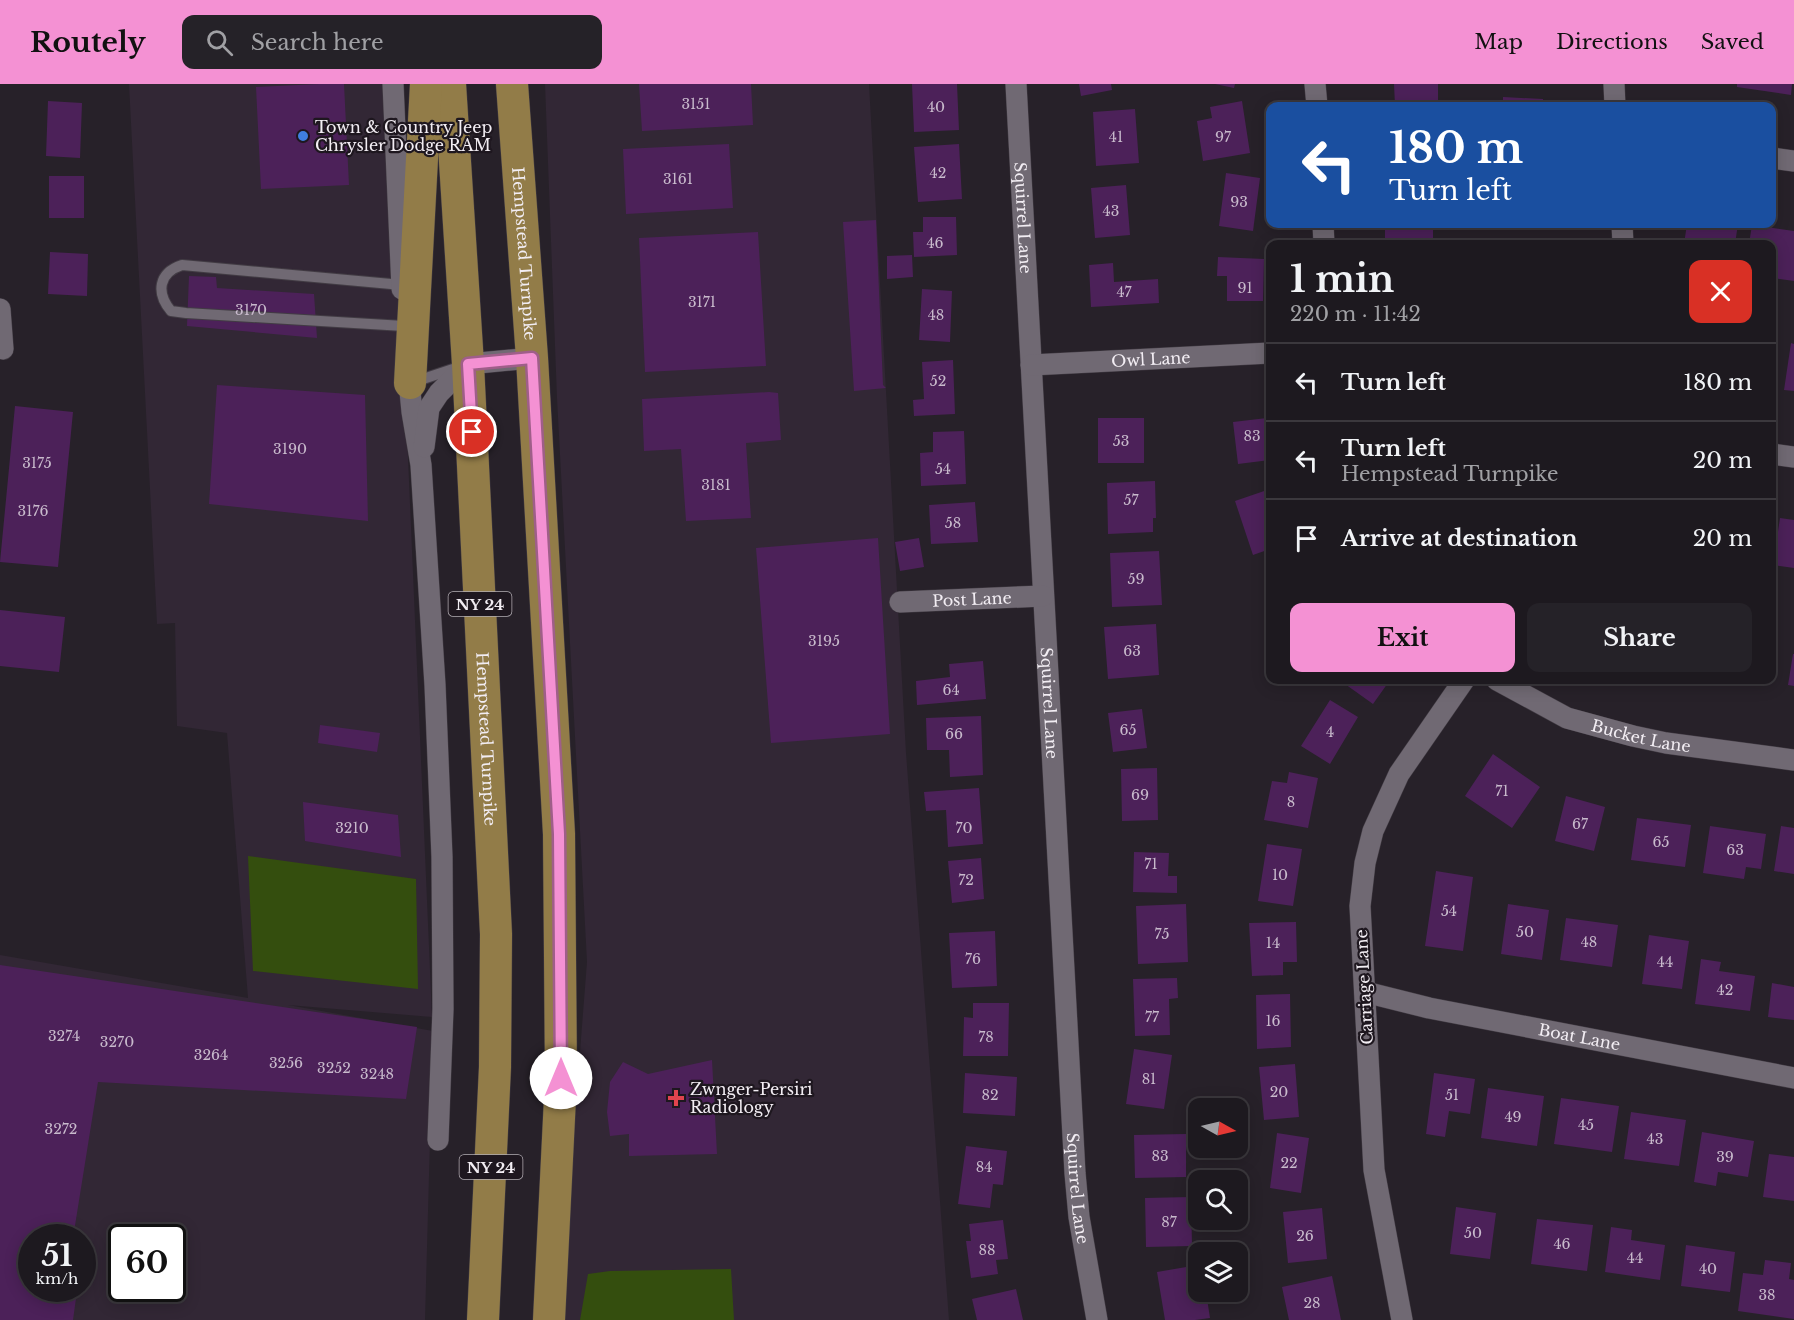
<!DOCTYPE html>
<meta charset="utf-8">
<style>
:root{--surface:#1d191f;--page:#252228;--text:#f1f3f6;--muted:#a0a0a4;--line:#3b383d;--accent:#f491d3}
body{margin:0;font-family:"Libre Baskerville",serif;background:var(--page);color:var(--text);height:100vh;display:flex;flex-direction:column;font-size:22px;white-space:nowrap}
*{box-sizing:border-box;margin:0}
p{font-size:20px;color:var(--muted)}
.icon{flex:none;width:33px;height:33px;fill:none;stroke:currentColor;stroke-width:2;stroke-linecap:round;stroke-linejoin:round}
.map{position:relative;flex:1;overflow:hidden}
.side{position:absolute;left:1266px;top:156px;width:510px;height:444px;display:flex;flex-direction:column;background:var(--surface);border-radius:12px;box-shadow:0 3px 15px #0003,0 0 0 2px var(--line)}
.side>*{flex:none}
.top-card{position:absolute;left:1266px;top:18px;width:510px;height:126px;border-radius:12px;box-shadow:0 3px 15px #0003,0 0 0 2px var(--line);background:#1a4fa0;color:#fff;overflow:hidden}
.needle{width:39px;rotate:98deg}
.controls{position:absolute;left:1188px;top:1014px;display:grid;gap:12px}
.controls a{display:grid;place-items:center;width:60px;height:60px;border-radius:12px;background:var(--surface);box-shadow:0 3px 15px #0003,0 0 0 2px var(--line);font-size:30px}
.speed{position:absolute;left:18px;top:1140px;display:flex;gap:12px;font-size:30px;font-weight:700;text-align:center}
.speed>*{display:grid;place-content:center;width:78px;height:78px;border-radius:50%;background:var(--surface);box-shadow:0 3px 15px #0003,0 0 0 2px var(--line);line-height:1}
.speed small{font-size:15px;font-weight:400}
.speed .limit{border:3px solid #111;border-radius:9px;background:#fff;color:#111}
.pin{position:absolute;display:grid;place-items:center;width:51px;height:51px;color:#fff;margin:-26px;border:3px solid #fff;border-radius:50%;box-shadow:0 2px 6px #0007}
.me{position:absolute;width:66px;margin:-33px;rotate:0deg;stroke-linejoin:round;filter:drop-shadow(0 0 4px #0008)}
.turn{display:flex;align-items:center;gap:21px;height:126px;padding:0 24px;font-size:27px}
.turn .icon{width:78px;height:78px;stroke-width:2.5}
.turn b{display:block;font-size:42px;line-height:51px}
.round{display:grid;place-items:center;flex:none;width:63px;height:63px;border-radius:12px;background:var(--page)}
.head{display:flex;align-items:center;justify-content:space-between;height:102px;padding:0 24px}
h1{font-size:36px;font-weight:700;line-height:45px}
.action{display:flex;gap:12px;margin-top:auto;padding:12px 24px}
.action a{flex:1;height:69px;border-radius:12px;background:var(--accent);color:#111;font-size:24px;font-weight:700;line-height:69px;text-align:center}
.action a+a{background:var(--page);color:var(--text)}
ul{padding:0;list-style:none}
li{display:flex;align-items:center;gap:18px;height:78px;padding:0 24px;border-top:2px solid var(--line)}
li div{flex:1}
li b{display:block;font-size:22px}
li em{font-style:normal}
header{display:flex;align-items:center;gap:36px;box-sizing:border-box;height:84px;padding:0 30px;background:var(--accent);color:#111}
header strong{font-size:28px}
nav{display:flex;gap:33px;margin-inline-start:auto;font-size:21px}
.search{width:420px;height:54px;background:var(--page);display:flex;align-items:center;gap:15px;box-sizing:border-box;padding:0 21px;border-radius:12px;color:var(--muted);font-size:22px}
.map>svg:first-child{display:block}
</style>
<header>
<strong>Routely</strong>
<div class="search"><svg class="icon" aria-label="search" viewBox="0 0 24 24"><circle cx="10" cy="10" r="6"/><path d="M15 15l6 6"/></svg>Search here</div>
<nav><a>Map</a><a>Directions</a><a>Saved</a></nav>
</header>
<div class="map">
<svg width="1794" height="1236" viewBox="0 0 1794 1236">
<rect width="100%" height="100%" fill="#272129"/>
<!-- built -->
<path fill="#322735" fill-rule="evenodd" d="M 129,0 L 392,0 L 432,933 L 288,921 L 433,947 L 425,1236 L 0,1236 L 0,871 L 248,914 L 227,649 L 177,642 L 175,539 L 157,540 ZM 32,1154 L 82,1154 L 82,1204 L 32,1204 ZM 122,1154 L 172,1154 L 172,1204 L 122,1204 Z
M 545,0 L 869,0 L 906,669 L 949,1236 L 559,1236 L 587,878 L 557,314 Z"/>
<!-- green -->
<path fill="#344e0e" d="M 248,772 L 416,795 L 418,905 L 253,887 Z
M 731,1185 L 734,1236 L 580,1236 L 588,1190 L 610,1187 Z"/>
<!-- building -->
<path fill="#4c2159" d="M 319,0 L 344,0 L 349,101 L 261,105 L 256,3 Z
M 639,0 L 751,0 L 753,41 L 642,47 Z
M 912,0 L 957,0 L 959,46 L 914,48 Z
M 1079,0 L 1111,0 L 1112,6 L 1081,12 Z
M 1215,0 L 1235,0 L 1234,4 Z
M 1394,0 L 1438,0 L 1438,22 L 1395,22 Z
M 1737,0 L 1792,0 L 1791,11 L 1737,3 Z
M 1503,13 L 1543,15 L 1543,22 L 1503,22 Z
M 48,17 L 82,19 L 80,74 L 46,72 Z
M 1242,17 L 1250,69 L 1203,77 L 1197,37 L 1212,34 L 1210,23 Z
M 1135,25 L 1139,79 L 1096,82 L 1093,28 Z
M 729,60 L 733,124 L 626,130 L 623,65 Z
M 959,60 L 962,115 L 918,118 L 914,63 Z
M 1226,89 L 1260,94 L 1253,147 L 1219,142 Z
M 49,92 L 84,92 L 84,134 L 49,134 Z
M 1126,101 L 1130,151 L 1095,154 L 1091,104 Z
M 923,133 L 956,133 L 957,171 L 914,173 L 913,148 L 923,148 Z
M 876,136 L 883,301 L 886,304 L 854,307 L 843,138 Z
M 1687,140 L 1738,140 L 1735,160 L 1684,160 Z
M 1752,141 L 1794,147 L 1794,197 L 1772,194 L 1772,160 L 1749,160 Z
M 1385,145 L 1433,145 L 1433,160 L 1385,160 Z
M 758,148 L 766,282 L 645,288 L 639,154 Z
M 1562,154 L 1562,160 L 1524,160 L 1523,157 Z
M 50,168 L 88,170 L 87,212 L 48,210 Z
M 912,171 L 913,193 L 887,195 L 887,172 Z
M 1218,173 L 1264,175 L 1263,217 L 1227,217 L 1227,192 L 1217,192 Z
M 1113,179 L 1114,198 L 1158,195 L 1159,219 L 1091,223 L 1089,181 Z
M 189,192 L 216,193 L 217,204 L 314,210 L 317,254 L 187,242 Z
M 922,205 L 952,207 L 950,258 L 919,256 Z
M 1791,259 L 1794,260 L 1794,307 L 1784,306 Z
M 953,276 L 955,330 L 914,332 L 913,316 L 924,315 L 922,278 Z
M 217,301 L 365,311 L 368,437 L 209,420 Z
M 769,308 L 778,309 L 781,356 L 746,359 L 751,434 L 686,437 L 681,365 L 644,367 L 642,315 Z
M 15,322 L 73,328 L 58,483 L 0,478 Z
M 1098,334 L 1144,334 L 1144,379 L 1098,379 Z
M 1267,334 L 1270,376 L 1238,380 L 1233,338 Z
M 964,347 L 966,400 L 921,402 L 920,369 L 933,368 L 933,348 Z
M 1155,397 L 1156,434 L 1153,434 L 1153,448 L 1108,450 L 1107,399 Z
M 1270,405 L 1270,465 L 1253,471 L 1235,417 Z
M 975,418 L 978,458 L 931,460 L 929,421 Z
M 1780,434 L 1794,436 L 1794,484 L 1773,481 Z
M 878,454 L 890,650 L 771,659 L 756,464 Z
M 919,454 L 924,483 L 900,487 L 895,458 Z
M 1159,467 L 1162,521 L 1112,523 L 1110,469 Z
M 0,526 L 65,533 L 59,588 L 0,582 Z
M 1156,540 L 1159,591 L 1108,595 L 1104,543 Z
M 1772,556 L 1777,557 L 1773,589 L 1772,589 Z
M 1793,570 L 1794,570 L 1794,602 L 1788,601 Z
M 983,577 L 986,615 L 917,621 L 916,597 L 950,593 L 949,580 Z
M 1348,596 L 1390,596 L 1373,620 L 1345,600 Z
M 1746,596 L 1772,596 L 1771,600 Z
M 1330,616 L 1358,633 L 1330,680 L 1301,662 Z
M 1142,625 L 1147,664 L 1113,668 L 1108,629 Z
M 981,632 L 983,691 L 950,693 L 949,666 L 927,666 L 926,634 Z
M 320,641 L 380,649 L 377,668 L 318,659 Z
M 1493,670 L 1540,703 L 1512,744 L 1465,712 Z
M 1157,684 L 1158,736 L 1122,737 L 1121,685 Z
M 1289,688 L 1318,694 L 1308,744 L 1264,736 L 1272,697 L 1287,699 Z
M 979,704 L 983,760 L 948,763 L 946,726 L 926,727 L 924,708 Z
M 1566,712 L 1605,723 L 1594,767 L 1555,757 Z
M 303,718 L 398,731 L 401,773 L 305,757 Z
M 1637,734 L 1691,741 L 1685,783 L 1631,776 Z
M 1710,742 L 1766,750 L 1761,785 L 1746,783 L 1744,795 L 1703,789 Z
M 1781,742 L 1794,744 L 1794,790 L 1774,787 Z
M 1267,760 L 1302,765 L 1293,822 L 1258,817 Z
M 1134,768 L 1169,769 L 1168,792 L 1177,792 L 1177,809 L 1133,808 Z
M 981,774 L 984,815 L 952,819 L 948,777 Z
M 1436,787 L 1473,793 L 1463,867 L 1425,862 Z
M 1186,820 L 1188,878 L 1138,880 L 1136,822 Z
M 1508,820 L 1549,826 L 1542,876 L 1501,870 Z
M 1566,834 L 1618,841 L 1612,883 L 1560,876 Z
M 1296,838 L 1297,878 L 1283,878 L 1283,891 L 1252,892 L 1249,839 Z
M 995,847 L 997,902 L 952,904 L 949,849 Z
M 1649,851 L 1689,857 L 1682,905 L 1642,900 Z
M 1701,875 L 1721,878 L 1719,887 L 1755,892 L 1750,927 L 1695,920 Z
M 0,881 L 417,943 L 406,1015 L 98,998 L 73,1154 L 32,1154 L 32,1204 L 65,1204 L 65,1206 L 77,1207 L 73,1236 L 0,1236 Z
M 1177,894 L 1178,914 L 1169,915 L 1170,951 L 1135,952 L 1133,895 Z
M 1772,899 L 1794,903 L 1794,936 L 1768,933 Z
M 1290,910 L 1291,963 L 1257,965 L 1256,911 Z
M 973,919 L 1009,919 L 1008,972 L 963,972 L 964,933 L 973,934 Z
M 1134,965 L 1172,971 L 1164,1025 L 1126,1020 Z
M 712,976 L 717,1070 L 629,1072 L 629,1050 L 610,1052 L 607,1028 L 610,998 L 623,978 L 648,990 Z
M 1295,980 L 1299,1033 L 1264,1036 L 1259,983 Z
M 965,989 L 1017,993 L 1015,1032 L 963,1029 Z
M 1434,989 L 1475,995 L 1470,1030 L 1449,1027 L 1445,1053 L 1426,1050 Z
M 1488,1004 L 1544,1012 L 1537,1062 L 1481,1054 Z
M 1561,1014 L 1619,1022 L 1612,1068 L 1554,1060 Z
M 1631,1028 L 1686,1036 L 1679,1082 L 1624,1075 Z
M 1702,1048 L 1754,1057 L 1748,1093 L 1718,1088 L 1716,1102 L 1694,1098 Z
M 1277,1049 L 1309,1054 L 1301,1109 L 1270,1104 Z
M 1186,1050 L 1186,1093 L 1135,1094 L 1134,1051 Z
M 966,1062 L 1007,1067 L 1003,1101 L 993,1100 L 990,1124 L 958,1120 Z
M 1769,1070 L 1794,1073 L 1794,1117 L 1763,1113 Z
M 1191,1113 L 1192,1162 L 1146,1163 L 1145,1114 Z
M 1456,1123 L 1496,1129 L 1490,1175 L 1450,1170 Z
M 1322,1124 L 1327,1175 L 1288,1179 L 1283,1128 Z
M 1537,1135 L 1593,1141 L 1587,1187 L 1531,1180 Z
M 1003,1136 L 1008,1175 L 996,1176 L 998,1190 L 971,1194 L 966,1157 L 971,1157 L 969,1140 Z
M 1611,1143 L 1632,1146 L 1631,1156 L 1665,1161 L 1660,1196 L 1605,1188 Z
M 1686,1161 L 1735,1168 L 1730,1208 L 1681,1202 Z
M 1765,1176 L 1791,1179 L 1789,1195 L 1794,1196 L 1794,1235 L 1738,1227 L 1743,1189 L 1763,1191 Z
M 1198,1181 L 1198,1208 L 1206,1208 L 1210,1234 L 1195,1236 L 1165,1236 L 1157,1188 Z
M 1332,1192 L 1341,1236 L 1289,1236 L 1282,1203 Z
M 1016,1205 L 1023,1236 L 977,1236 L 972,1215 Z"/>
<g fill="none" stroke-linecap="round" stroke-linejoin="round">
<!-- service casing -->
<g stroke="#423c44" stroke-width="12">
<path id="service" d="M 402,201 L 182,181 C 158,189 156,209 171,227 L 186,229 L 404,242
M 414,298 L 459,283"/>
</g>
<!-- minor casing -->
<g stroke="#423c44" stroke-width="22">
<g id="minor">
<path d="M 393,0 L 402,205"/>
<path id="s1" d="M 1016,0 L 1075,1089 L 1079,1133 L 1097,1236"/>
<path d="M 1315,0 L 1317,22"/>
<path d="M 1614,0 L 1615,22"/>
<path d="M 1772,74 L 1794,77"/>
<path d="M 1323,140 L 1324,160"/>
<path d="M 1622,140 L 1623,160"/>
<path d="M 0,225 L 3,265"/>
<path id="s2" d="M 1031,281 L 1270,269"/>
<path d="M 408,287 L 412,328 L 421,381 L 435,601 L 442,773 L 443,925 L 438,1056"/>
<path d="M 424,363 L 429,324 L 439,309 L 468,280 L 532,274"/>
<path d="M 1772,370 L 1794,373"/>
<path id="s3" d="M 900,518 L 1043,512"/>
<path id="s4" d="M 1497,596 L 1567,634 L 1633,652 L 1666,659 L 1794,676"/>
<path id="s5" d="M 1365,908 L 1429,924 L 1794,994"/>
<path d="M 1402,1236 L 1374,1086 L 1360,822 L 1365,779 L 1373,747 L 1399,690 L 1464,596"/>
</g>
</g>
<!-- primary casing -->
<g stroke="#423c44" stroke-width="33">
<g id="primary">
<path id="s6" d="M 450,0 L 468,280 L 496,850 L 495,983 L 483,1236"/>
<path id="s7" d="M 512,0 L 532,274 L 559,750 L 561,994 L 549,1236"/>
<path d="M 410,299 L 426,0"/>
</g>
</g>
<!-- service -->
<use href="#service" stroke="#706973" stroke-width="10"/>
<!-- minor -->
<use href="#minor" stroke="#706973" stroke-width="21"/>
<!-- primary -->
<use href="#primary" stroke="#927c48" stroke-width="32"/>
</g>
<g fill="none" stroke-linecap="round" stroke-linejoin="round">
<!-- route casing -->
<g stroke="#9f5e89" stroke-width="15">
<path id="route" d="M 472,348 L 468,280 L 532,274 L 559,750 L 561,994"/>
</g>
<!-- route -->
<use href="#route" stroke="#f491d3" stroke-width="10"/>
</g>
<!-- markers -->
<circle fill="#3f7fe0" stroke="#1e171f" stroke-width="2" cx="303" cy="52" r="6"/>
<path fill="#e0444e" stroke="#1e171f" stroke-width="2" d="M673 1005h6v6h6v6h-6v6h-6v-6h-6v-6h6z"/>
<g text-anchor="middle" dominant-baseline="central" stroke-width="4.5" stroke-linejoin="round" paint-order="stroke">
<!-- number labels -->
<g font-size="14" fill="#c8bacc">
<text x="696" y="20">3151</text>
<text x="936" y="23">40</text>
<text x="1116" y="53">41</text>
<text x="1223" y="53">97</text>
<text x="938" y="89">42</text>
<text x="678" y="95">3161</text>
<text x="1239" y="118">93</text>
<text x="1111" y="127">43</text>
<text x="935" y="159">46</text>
<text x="1245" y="204">91</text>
<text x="1124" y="208">47</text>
<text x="702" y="218">3171</text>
<text x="251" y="226">3170</text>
<text x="936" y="231">48</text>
<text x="938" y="297">52</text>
<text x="1252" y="352">83</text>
<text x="1121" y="357">53</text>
<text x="290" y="365">3190</text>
<text x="37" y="379">3175</text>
<text x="943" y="385">54</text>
<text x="716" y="401">3181</text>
<text x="1131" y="416">57</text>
<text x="33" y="427">3176</text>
<text x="953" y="439">58</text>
<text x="1136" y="495">59</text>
<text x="824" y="557">3195</text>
<text x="1132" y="567">63</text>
<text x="951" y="606">64</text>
<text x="1128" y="646">65</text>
<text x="1330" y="648">4</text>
<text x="954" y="650">66</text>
<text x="1502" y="707">71</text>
<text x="1140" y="711">69</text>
<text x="1291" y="718">8</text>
<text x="1580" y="740">67</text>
<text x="352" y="744">3210</text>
<text x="964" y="744">70</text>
<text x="1661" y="758">65</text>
<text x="1735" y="766">63</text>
<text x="1151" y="780">71</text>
<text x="1280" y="791">10</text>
<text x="966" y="796">72</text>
<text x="1449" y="827">54</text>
<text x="1525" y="848">50</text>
<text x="1162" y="850">75</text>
<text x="1589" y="858">48</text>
<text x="1273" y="859">14</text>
<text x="973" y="875">76</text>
<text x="1665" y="878">44</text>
<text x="1725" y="906">42</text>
<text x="1152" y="933">77</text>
<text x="1273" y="937">16</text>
<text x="64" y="952">3274</text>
<text x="986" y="953">78</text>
<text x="117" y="958">3270</text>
<text x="211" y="971">3264</text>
<text x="286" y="979">3256</text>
<text x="334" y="984">3252</text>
<text x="377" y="990">3248</text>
<text x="1149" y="995">81</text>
<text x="1279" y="1008">20</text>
<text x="990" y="1011">82</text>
<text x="1452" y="1011">51</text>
<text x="1513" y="1033">49</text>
<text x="1586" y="1041">45</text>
<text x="61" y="1045">3272</text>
<text x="1655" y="1055">43</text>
<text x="1160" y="1072">83</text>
<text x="1725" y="1073">39</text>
<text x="1289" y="1079">22</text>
<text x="984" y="1083">84</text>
<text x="1169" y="1138">87</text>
<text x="1473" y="1149">50</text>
<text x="1305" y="1152">26</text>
<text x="1562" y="1160">46</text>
<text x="987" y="1166">88</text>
<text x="1635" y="1174">44</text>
<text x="1708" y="1185">40</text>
<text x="1767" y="1211">38</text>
<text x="1312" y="1219">28</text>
</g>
<!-- shield labels -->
<g fill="#1e171f" stroke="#b2adb3" stroke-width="1.5">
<rect x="448.5" y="508" width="63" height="24" rx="4.5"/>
<rect x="459.5" y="1071" width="63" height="24" rx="4.5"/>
</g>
<g font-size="15" font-weight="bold" fill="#f2edf3">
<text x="480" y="520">NY 24</text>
<text x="491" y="1083">NY 24</text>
</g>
<!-- poi labels -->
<g font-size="16" fill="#f2edf3" stroke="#1e171f" text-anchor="start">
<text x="315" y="43">Town &amp; Country Jeep<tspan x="315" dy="18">Chrysler Dodge RAM</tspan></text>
<text x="690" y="1005">Zwnger-Persiri<tspan x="690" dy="18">Radiology</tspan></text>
</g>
<!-- street labels -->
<g font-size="16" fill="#f2edf3" stroke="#1e171f">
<text stroke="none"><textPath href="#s1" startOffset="134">Squirrel Lane</textPath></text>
<text stroke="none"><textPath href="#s7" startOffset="170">Hempstead Turnpike</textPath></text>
<text stroke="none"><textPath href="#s2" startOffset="120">Owl Lane</textPath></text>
<text stroke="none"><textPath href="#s3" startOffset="72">Post Lane</textPath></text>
<text stroke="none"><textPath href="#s1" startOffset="620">Squirrel Lane</textPath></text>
<text stroke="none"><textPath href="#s4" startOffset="156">Bucket Lane</textPath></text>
<text stroke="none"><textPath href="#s6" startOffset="656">Hempstead Turnpike</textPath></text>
<text transform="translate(1364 903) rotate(-93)">Carriage Lane</text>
<text stroke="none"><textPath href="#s5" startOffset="219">Boat Lane</textPath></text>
<text stroke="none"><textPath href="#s1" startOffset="1106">Squirrel Lane</textPath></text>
</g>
</g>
</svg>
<div class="controls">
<a><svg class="needle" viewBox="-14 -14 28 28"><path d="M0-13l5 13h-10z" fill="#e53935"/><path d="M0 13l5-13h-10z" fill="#a0a0a4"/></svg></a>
<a><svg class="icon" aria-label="search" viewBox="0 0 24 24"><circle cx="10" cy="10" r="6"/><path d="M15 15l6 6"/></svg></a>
<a><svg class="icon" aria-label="layers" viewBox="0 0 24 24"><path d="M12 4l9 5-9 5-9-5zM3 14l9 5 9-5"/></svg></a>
</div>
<div class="speed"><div>51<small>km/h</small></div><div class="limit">60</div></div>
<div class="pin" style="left:472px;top:348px;background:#d93025"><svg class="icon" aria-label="arrive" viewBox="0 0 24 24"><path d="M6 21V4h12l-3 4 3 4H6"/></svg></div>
<svg class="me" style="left:561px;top:994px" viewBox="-20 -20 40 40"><circle r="19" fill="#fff"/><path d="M0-13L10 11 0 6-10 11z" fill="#f491d3"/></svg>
<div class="top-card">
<div class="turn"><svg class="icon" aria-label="left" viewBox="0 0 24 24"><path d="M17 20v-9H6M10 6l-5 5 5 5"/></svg><div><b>180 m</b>Turn left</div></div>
</div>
<section class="side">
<div class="head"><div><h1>1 min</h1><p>220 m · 11:42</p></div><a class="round" style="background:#d93025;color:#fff"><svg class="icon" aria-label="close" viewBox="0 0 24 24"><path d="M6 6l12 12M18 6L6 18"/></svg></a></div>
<ul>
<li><svg class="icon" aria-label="left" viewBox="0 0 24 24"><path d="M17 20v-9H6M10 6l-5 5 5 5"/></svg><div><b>Turn left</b></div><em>180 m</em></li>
<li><svg class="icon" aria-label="left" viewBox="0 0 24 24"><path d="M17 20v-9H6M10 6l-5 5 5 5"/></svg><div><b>Turn left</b><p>Hempstead Turnpike</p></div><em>20 m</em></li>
<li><svg class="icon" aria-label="arrive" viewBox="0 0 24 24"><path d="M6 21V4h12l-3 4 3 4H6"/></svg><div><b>Arrive at destination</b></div><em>20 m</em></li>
</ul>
<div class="action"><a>Exit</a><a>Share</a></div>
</section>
</div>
